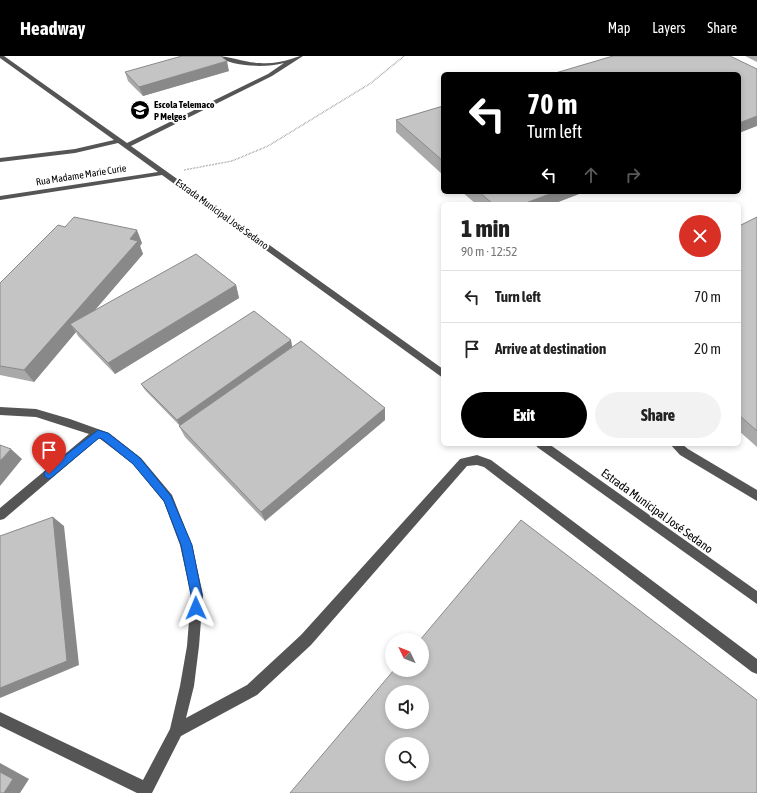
<!DOCTYPE html>
<meta charset="utf-8">
<style>
:root{--surface:#fff;--page:#f2f2f2;--text:#222;--muted:#767676;--line:#e0e0e0;--accent:#000}
body{margin:0;font-family:"Asap Condensed",sans-serif;background:var(--page);color:var(--text);height:100vh;display:flex;flex-direction:column;font-size:15px;white-space:nowrap}
*{box-sizing:border-box;margin:0}
p{font-size:13px;color:var(--muted)}
.icon{flex:none;width:22px;height:22px;fill:none;stroke:currentColor;stroke-width:2;stroke-linecap:round;stroke-linejoin:round}
.map{position:relative;flex:1;overflow:hidden}
.details{position:absolute;left:441px;top:146px;width:300px;height:244px;display:flex;flex-direction:column;background:var(--surface);border-radius:6px;box-shadow:0 2px 6px #0003}
.details>*{flex:none}
.hud{position:absolute;left:441px;top:16px;width:300px;height:122px;border-radius:6px;box-shadow:0 2px 6px #0003;background:#000;color:#fff;overflow:hidden}
.needle{width:26px;rotate:313deg}
.tools{position:absolute;left:385px;top:577px;display:grid;gap:8px}
.tools a{display:grid;place-items:center;width:44px;height:44px;border-radius:50%;background:var(--surface);box-shadow:0 2px 6px #0003;font-size:20px}
.pin{position:absolute;display:grid;place-items:center;width:34px;height:34px;color:#fff;margin:-41px -17px;border-radius:50% 50% 50% 0;rotate:-45deg;box-shadow:0 0 4px #0007}
.pin .icon{rotate:45deg}
.me{position:absolute;width:44px;margin:-22px;rotate:359deg;stroke-linejoin:round;filter:drop-shadow(0 0 3px #0008)}
.turn{display:flex;align-items:center;gap:14px;height:84px;padding:0 20px;font-size:18px}
.turn .icon{width:52px;height:52px;stroke-width:2.5}
.turn b{display:block;font-size:28px;line-height:34px}
.lanes{display:flex;align-items:center;height:38px;padding:0 20px;background:#0003;justify-content:center;gap:20px;direction:ltr}
.lanes .off{opacity:.35}
.round{display:grid;place-items:center;flex:none;width:42px;height:42px;border-radius:21px;background:var(--page)}
.headline{display:flex;align-items:center;justify-content:space-between;height:68px;padding:0 20px}
h1{font-size:24px;font-weight:800;line-height:30px}
.primary-button{display:flex;gap:8px;margin-top:auto;padding:8px 20px}
.primary-button a{flex:1;height:46px;border-radius:24px;background:var(--accent);color:#fff;font-size:16px;font-weight:800;line-height:46px;text-align:center}
.primary-button a+a{background:var(--page);color:var(--text)}
ul{padding:0;list-style:none}
li{display:flex;align-items:center;gap:12px;height:52px;padding:0 20px;border-top:1px solid var(--line)}
li div{flex:1}
li b{display:block;font-size:15px}
li em{font-style:normal}
header{display:flex;align-items:center;gap:24px;box-sizing:border-box;height:56px;padding:0 20px;background:var(--accent);color:#fff}
header strong{font-size:19px}
nav{display:flex;gap:22px;margin-inline-start:auto;font-size:14px}
.map>svg:first-child{display:block}
</style>
<header>
<strong>Headway</strong>
<nav><a>Map</a><a>Layers</a><a>Share</a></nav>
</header>
<div class="map">
<svg width="757" height="737" viewBox="0 0 757 737">
<rect width="100%" height="100%" fill="#fff"/>
<g fill="none" stroke-linecap="round" stroke-linejoin="round">
<!-- path -->
<path stroke="#777" stroke-width="1.5" stroke-dasharray="0.5 1" stroke-linecap="butt" d="M 184,114 L 232,105 L 268,90 L 371,27 L 404,0"/>
<!-- minor -->
<path fill="#555" fill-rule="evenodd" d="M 0,0 L 4,0 L 127,87 L 268,18 L 284,7 C 265,12 233,11 216,0 C 231,0 245,7 260,7 C 270,8 282,6 291,3 C 296,2 297,0 303,0 L 272,20 L 131,90 L 443,313 L 443,322 L 162,119 L 0,144 L 0,140 L 158,116 L 118,87 L 75,97 L 0,106 L 0,102 L 75,93 L 114,84 L 0,2 Z
M 0,351 L 36,353 L 70,363 L 109,377 L 141,402 L 172,439 L 192,489 L 203,539 L 199,590 L 194,630 L 186,662 L 247,629 L 301,579 L 460,403 L 477,399 L 491,404 L 757,603 L 757,618 L 752,616 L 484,411 L 477,409 L 467,410 L 311,589 L 257,639 L 181,680 L 152,737 L 137,737 L 0,670 L 0,656 L 143,724 L 170,673 L 180,630 L 187,590 L 191,539 L 180,489 L 164,446 L 133,408 L 99,382 L 4,463 L 0,464 L 0,452 L 89,378 L 36,361 L 0,359 Z
M 536,388 L 549,388 L 757,535 L 757,548 L 537,391 Z
M 670,388 L 682,388 L 688,393 L 757,434 L 757,445 L 680,399 Z"/>
</g>
<!-- wall -->
<path fill="#a9a9a9" d="M 745,0 L 757,0 L 757,6 Z
M 229,15 L 143,40 L 128,25 L 125,16 Z
M 443,50 L 443,119 L 396,76 L 396,64 Z
M 462,136 L 584,136 L 553,148 L 476,148 Z
M 757,161 L 757,391 L 739,375 L 739,170 Z
M 142,187 L 140,190 L 143,198 L 95,254 L 236,229 L 239,242 L 115,318 L 78,280 L 76,276 L 34,326 L 0,319 L 0,227 Z
M 291,284 L 292,291 L 228,336 L 385,352 L 385,364 L 265,465 L 185,381 L 179,370 L 180,370 L 145,334 L 141,328 Z"/>
<!-- shaded-wall -->
<path fill="#898989" d="M 227,5 L 229,15 L 143,40 L 139,31 Z
M 757,60 L 757,70 L 739,77 L 739,67 Z
M 555,136 L 584,136 L 553,148 L 523,148 Z
M 137,174 L 142,187 L 140,190 L 143,198 L 77,275 L 70,268 L 76,276 L 34,326 L 24,314 Z
M 236,229 L 239,242 L 115,318 L 108,307 Z
M 291,284 L 292,291 L 180,370 L 177,364 Z
M 385,352 L 385,364 L 265,465 L 261,456 Z
M 11,393 L 22,403 L 0,430 L 0,405 Z
M 53,461 L 64,470 L 79,609 L 0,642 L 0,632 Z
M 0,707 L 29,723 L 20,737 L 4,737 L 0,716 Z"/>
<!-- building -->
<path fill="#c4c4c4" stroke="#898989" fill-rule="evenodd" d="M 182,0 L 221,0 L 227,5 L 139,31 L 125,16 Z
M 613,0 L 730,0 L 757,13 L 757,60 L 739,67 L 739,18 L 552,18 Z
M 443,50 L 443,105 L 396,64 Z
M 479,136 L 555,136 L 523,148 L 493,148 Z
M 74,161 L 137,174 L 130,183 L 138,185 L 24,314 L 0,310 L 0,227 L 58,169 L 65,171 Z
M 757,161 L 757,375 L 739,359 L 739,170 Z
M 196,198 L 236,229 L 108,307 L 70,268 Z
M 254,255 L 291,284 L 177,364 L 141,328 Z
M 301,285 L 385,352 L 261,456 L 179,370 Z
M 0,389 L 11,393 L 0,405 Z
M 53,461 L 67,605 L 0,632 L 0,480 Z
M 521,464 L 757,644 L 757,737 L 290,737 L 394,614 L 422,614 L 422,584 L 420,584 ZM 392,636 L 422,636 L 422,666 L 392,666 ZM 392,688 L 422,688 L 422,718 L 392,718 Z
M 0,716 L 13,723 L 4,737 L 0,737 Z"/>
<!-- route -->
<path fill="#1a73e8" stroke="#114b97" d="M 98,374 L 108,377 L 140,402 L 171,440 L 192,489 L 202,539 L 200,556 L 196,558 L 192,556 L 190,552 L 191,539 L 181,489 L 164,445 L 133,408 L 102,383 L 99,382 L 52,421 L 49,423 L 45,421 L 44,418 L 45,415 Z"/>
<!-- icons -->
<defs>
<g id="school-disc" transform="scale(1)"><circle r="9.5" fill="#000" stroke="#fff"/><path d="M0-5L7-2L0 1L-7-2ZM-4 1L0 2.5L4 1V4Q0 6-4 4Z" fill="#fff"/></g>
</defs>
<g fill-rule="evenodd">
<use href="#school-disc" x="140" y="54"/>
</g>
<g text-anchor="middle" dominant-baseline="central" stroke-width="4" stroke-linejoin="round" paint-order="stroke">
<!-- far-poi labels -->
<g font-size="10" font-weight="bold" fill="#000" stroke="#fff" text-anchor="start">
<text x="154" y="48">Escola Telemaco<tspan x="154" dy="12">P Melges</tspan></text>
</g>
<!-- far-street labels -->
<g font-size="10" fill="#000" stroke="#fff">
<text transform="translate(81 119) rotate(-9)">Rua Madame Marie Curie</text>
<text transform="translate(222 158) rotate(36)">Estrada Municipal José Sedano</text>
</g>
<!-- street labels -->
<g font-size="12" fill="#000" stroke="#fff">
<text transform="translate(657 455) rotate(36)">Estrada Municipal José Sedano</text>
</g>
</g>
</svg>
<div class="tools">
<a><svg class="needle" viewBox="-14 -14 28 28"><path d="M0-13l5 13h-10z" fill="#e53935"/><path d="M0 13l5-13h-10z" fill="#767676"/></svg></a>
<a><svg class="icon" aria-label="sound" viewBox="0 0 24 24"><path d="M4 9h4l5-4v14l-5-4H4zM17 9q2 3 0 6"/></svg></a>
<a><svg class="icon" aria-label="search" viewBox="0 0 24 24"><circle cx="10" cy="10" r="6"/><path d="M15 15l6 6"/></svg></a>
</div>
<div class="pin" style="left:49px;top:418px;background:#d93025"><svg class="icon" aria-label="arrive" viewBox="0 0 24 24"><path d="M6 21V4h12l-3 4 3 4H6"/></svg></div>
<svg class="me" style="left:196px;top:552px" viewBox="-20 -20 40 40"><path d="M0-17L14 15 0 8-14 15z" fill="#1a73e8" stroke="#fff" stroke-width="4"/></svg>
<div class="hud">
<div class="turn"><svg class="icon" aria-label="left" viewBox="0 0 24 24"><path d="M17 20v-9H6M10 6l-5 5 5 5"/></svg><div><b>70 m</b>Turn left</div></div>
<div class="lanes"><svg class="icon" aria-label="left" viewBox="0 0 24 24"><path d="M17 20v-9H6M10 6l-5 5 5 5"/></svg><svg class="icon off" aria-label="ahead" viewBox="0 0 24 24"><path d="M12 20V5M6 11l6-6 6 6"/></svg><svg class="icon off" aria-label="right" viewBox="0 0 24 24"><path d="M7 20v-9h11M14 6l5 5-5 5"/></svg></div>
</div>
<section class="details">
<div class="headline"><div><h1>1 min</h1><p>90 m · 12:52</p></div><a class="round" style="background:#d93025;color:#fff"><svg class="icon" aria-label="close" viewBox="0 0 24 24"><path d="M6 6l12 12M18 6L6 18"/></svg></a></div>
<ul>
<li><svg class="icon" aria-label="left" viewBox="0 0 24 24"><path d="M17 20v-9H6M10 6l-5 5 5 5"/></svg><div><b>Turn left</b></div><em>70 m</em></li>
<li><svg class="icon" aria-label="arrive" viewBox="0 0 24 24"><path d="M6 21V4h12l-3 4 3 4H6"/></svg><div><b>Arrive at destination</b></div><em>20 m</em></li>
</ul>
<div class="primary-button"><a>Exit</a><a>Share</a></div>
</section>
</div>
